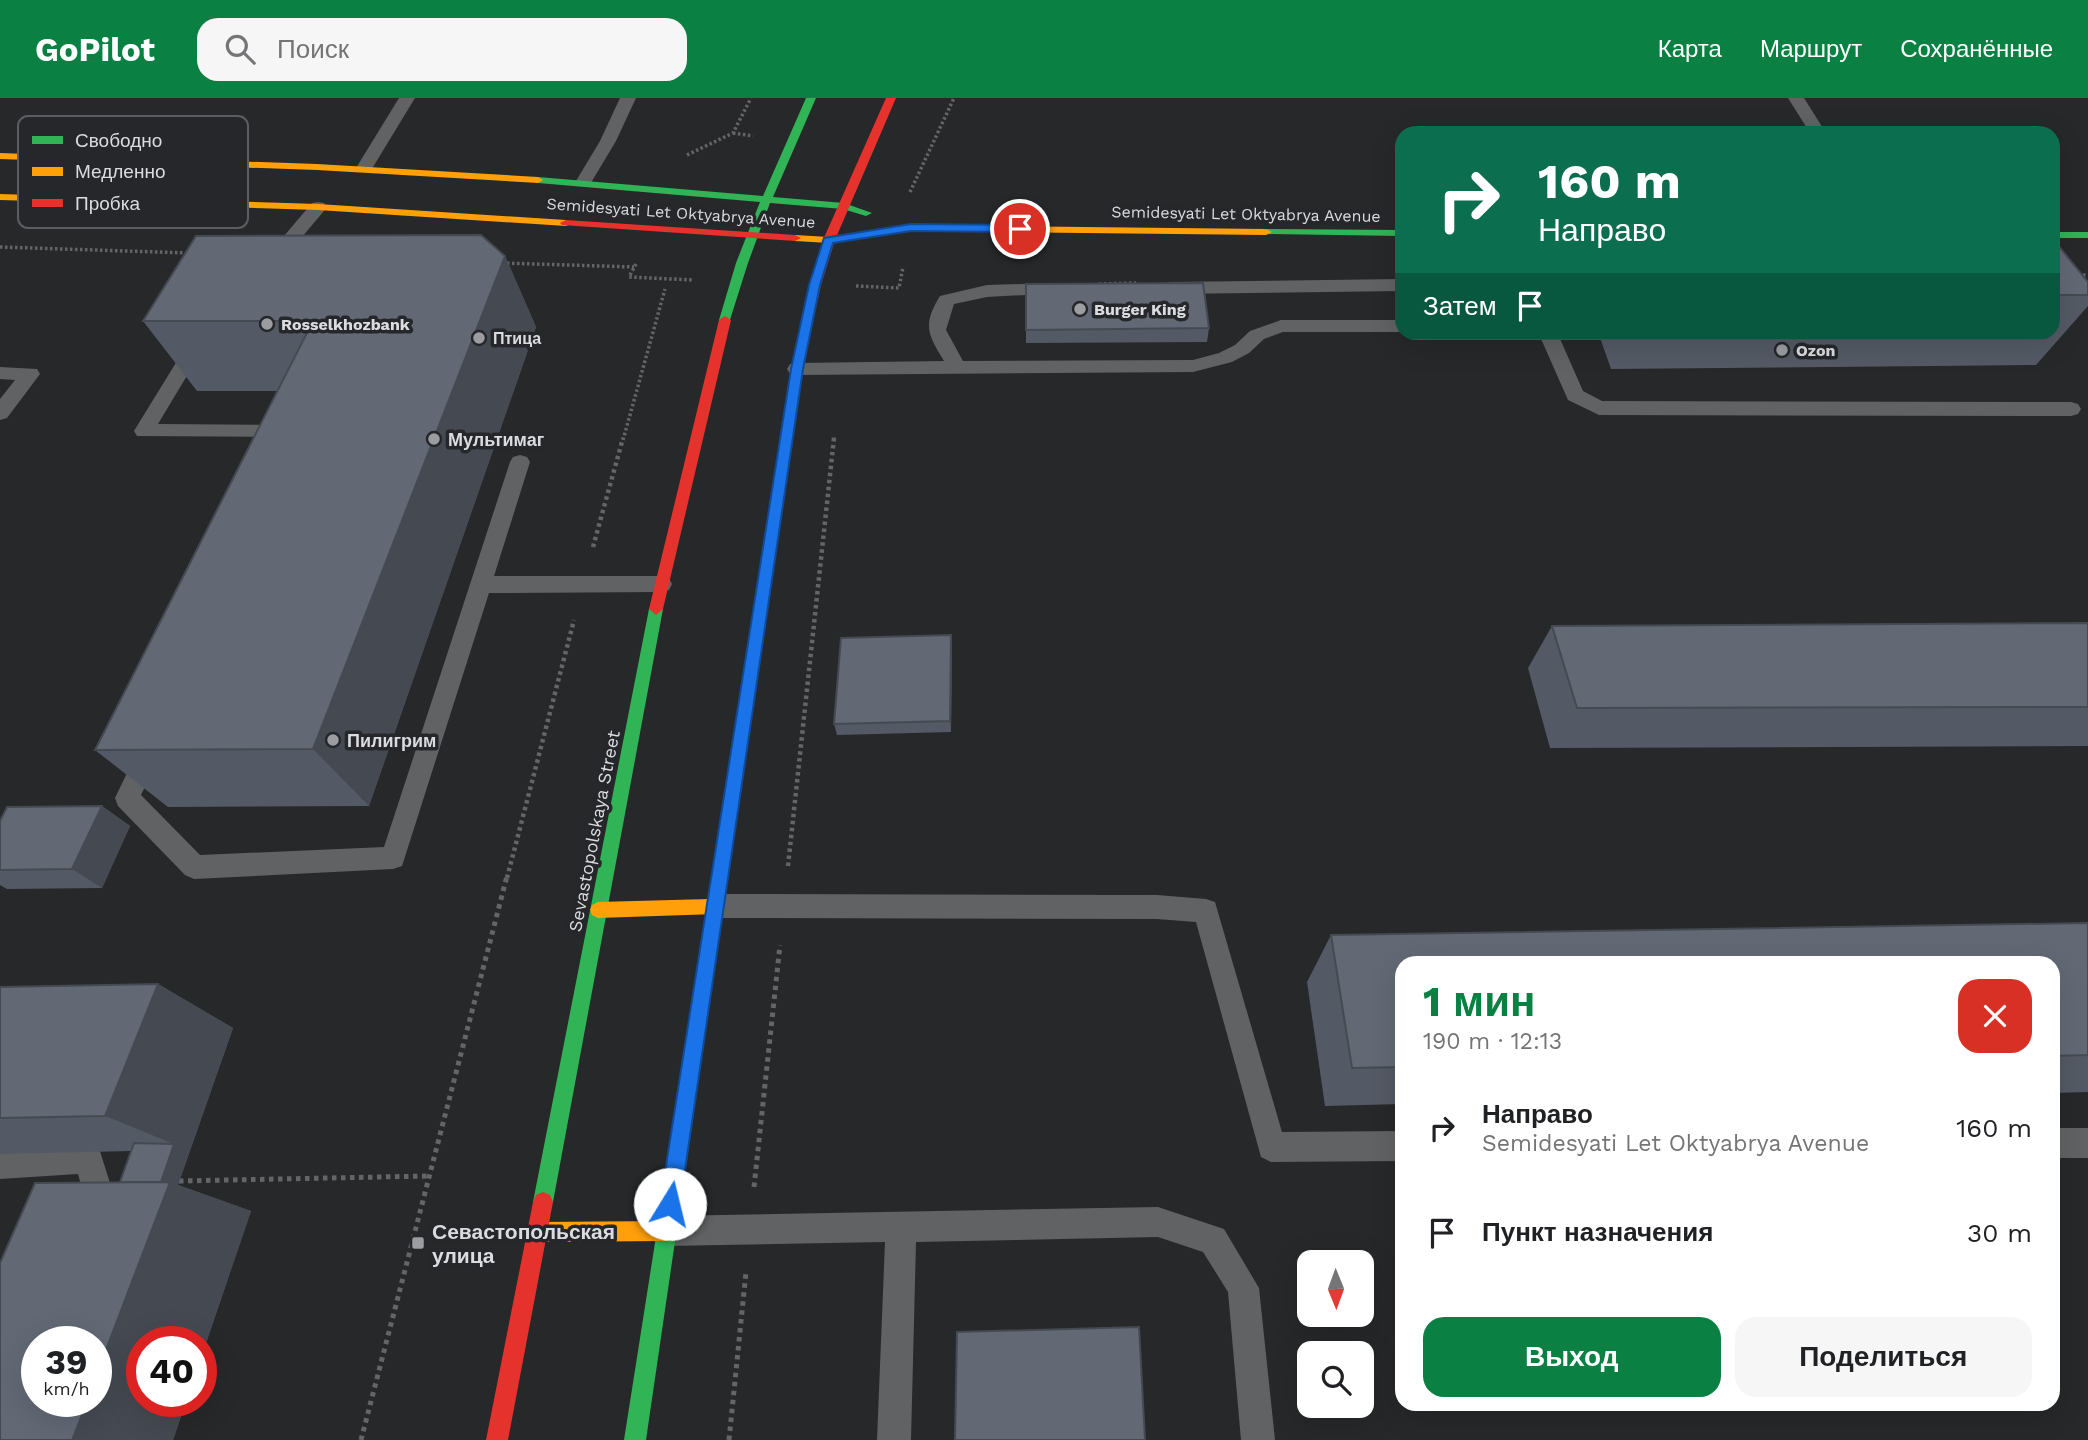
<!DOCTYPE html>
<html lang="ru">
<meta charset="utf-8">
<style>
:root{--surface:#fff;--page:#f6f6f6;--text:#202124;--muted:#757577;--accent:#0b8043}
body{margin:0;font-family:"Work Sans",sans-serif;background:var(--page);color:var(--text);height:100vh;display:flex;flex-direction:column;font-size:26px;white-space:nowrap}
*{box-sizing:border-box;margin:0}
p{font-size:23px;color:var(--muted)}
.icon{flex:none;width:38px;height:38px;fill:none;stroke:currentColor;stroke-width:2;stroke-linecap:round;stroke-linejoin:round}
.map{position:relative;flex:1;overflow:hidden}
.sheet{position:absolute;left:1395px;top:858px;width:665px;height:455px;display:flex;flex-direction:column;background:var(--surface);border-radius:21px;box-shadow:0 7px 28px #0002}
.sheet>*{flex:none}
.hud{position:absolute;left:1395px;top:28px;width:665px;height:214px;border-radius:21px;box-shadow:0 7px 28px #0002;background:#0b6e4f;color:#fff;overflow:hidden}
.needle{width:46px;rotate:179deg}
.tools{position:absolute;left:1297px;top:1152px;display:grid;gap:14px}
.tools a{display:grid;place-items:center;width:77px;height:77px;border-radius:14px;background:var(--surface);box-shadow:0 7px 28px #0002;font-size:35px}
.speed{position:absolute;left:21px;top:1228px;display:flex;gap:14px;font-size:35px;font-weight:700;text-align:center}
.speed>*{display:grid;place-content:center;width:91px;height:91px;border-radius:50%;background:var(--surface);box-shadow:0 7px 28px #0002;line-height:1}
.speed small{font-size:18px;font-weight:400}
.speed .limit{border:10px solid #d22;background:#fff;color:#111}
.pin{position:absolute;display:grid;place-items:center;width:60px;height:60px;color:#fff;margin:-30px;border:4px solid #fff;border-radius:50%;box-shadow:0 2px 7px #0007}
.me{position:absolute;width:77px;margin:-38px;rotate:9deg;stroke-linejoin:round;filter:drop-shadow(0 0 5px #0008)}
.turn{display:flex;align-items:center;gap:24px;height:147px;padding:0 28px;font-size:32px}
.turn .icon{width:91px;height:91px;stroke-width:2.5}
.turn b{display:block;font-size:49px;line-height:60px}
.then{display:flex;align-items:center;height:66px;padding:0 28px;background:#0003;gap:14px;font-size:26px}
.round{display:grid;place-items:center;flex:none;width:74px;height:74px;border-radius:21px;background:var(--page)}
.summary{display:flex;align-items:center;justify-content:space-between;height:119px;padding:0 28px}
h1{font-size:42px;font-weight:700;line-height:52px;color:var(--accent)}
.action{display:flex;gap:14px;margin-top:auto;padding:14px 28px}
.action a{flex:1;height:80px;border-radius:21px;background:var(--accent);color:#fff;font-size:28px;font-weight:700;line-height:80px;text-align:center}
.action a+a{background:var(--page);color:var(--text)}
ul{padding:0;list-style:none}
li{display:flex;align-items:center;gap:21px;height:105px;padding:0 28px}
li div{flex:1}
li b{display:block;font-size:26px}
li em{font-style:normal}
header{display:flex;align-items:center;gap:42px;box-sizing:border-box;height:98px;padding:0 35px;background:var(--accent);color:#fff}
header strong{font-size:33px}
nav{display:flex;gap:38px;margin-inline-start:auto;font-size:24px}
.search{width:490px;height:63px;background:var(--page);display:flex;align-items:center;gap:18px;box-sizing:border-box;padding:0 24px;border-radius:21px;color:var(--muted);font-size:26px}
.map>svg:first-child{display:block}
</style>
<header>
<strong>GoPilot</strong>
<div class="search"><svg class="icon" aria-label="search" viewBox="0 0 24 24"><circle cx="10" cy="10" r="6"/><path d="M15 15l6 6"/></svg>Поиск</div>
<nav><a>Карта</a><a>Маршрут</a><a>Сохранённые</a></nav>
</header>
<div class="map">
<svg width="2088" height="1342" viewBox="0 0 2088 1342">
<rect width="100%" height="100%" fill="#26282a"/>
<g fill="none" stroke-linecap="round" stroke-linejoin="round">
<!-- path-far2 -->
<path stroke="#646566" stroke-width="3.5" stroke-dasharray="2.5 2.5" stroke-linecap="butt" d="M 733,35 L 753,38
M 687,57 L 733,35 L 751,0
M 910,94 L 954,0
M 0,149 L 189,155
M 502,165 L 634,169
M 636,166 L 629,179 L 693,182
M 2078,177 L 2088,177
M 1099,186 L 1136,185
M 856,188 L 899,190 L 903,169
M 623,342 L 665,191
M 834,342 L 834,339"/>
<!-- path-far1 -->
<path stroke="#646566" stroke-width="4.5" stroke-dasharray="3.5 3.5" stroke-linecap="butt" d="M 593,449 L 623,340
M 788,768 L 834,340
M 507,780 L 574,522"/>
<!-- path -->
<path stroke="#646566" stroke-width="5" stroke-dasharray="4.5 4.5" stroke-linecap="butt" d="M 179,1083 L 429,1078
M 754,1089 L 780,847
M 361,1342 L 507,778
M 729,1342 L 746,1174"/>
<!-- lane -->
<path fill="#616263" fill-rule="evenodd" d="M 399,0 L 415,0 L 370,74 L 358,74 L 356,70 Z
M 620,0 L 636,0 L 616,43 L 592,83 L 590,87 L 578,87 L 576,83 L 600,43 Z
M 1788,0 L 1804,0 L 1826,35 L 1810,35 Z
M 318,104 L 324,105 L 327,109 L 324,113 L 279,166 L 267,166 L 264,162 L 267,158 L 312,105 Z
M 1402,181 L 1402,193 L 1170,196 L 1161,190 L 1170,184 Z
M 1057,185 L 1066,191 L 1063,195 L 987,199 L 954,206 L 946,232 L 963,263 L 1193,262 L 1219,255 L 1235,247 L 1250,233 L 1281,222 L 1402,222 L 1402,234 L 1283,234 L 1264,241 L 1249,255 L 1232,264 L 1193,274 L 797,277 L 790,276 L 787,271 L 790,266 L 797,265 L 944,263 C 928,237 922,227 940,198 L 987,187 Z
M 1538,234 L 1557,234 L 1583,293 L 1602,303 L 2071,304 L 2078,306 L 2081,311 L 2078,316 L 2071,318 L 1599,317 L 1568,302 Z
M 197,240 L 204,242 L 206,246 L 158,326 L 289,327 L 296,329 L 299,334 L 296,339 L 137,338 L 134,333 L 137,328 L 190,242 Z
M 0,269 L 37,271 L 40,276 L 7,320 L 0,322 L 0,301 L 15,282 L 0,281 Z
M 520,357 L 527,359 L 530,364 L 494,478 L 661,478 L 669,480 L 672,486 L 669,492 L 661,494 L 489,495 L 402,768 L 393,771 L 194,781 L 185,777 L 118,708 L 115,700 L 141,646 L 150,643 L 159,646 L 162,653 L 141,697 L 200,757 L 384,749 L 510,364 L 513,359 Z
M 716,796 L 1157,797 L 1206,801 L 1215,804 L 1282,1034 L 1402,1033 L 1402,1063 L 1271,1064 L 1261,1059 L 1196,824 L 1157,821 L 716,820 L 707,816 L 703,808 L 707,800 Z
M 2053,1030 L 2088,1030 L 2088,1060 L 2053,1060 Z
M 89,1045 L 99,1050 L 114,1098 L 105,1126 L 94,1130 L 83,1126 L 79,1115 L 84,1098 L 78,1076 L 0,1081 L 0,1051 Z
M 1158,1109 L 1224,1131 L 1259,1190 L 1275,1342 L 1241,1342 L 1228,1194 L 1203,1154 L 1158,1139 L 916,1144 L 911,1342 L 877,1342 L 885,1144 L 666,1148 L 655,1144 L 651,1133 L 655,1122 L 666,1118 Z"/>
<!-- fast -->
<path fill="#30b455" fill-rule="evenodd" d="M 806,0 L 816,0 L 773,99 L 844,105 L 872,115 L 866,118 L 843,111 L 770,105 L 748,165 L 729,225 L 721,225 L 719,222 L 736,165 L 760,104 L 538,85 L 533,82 L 538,79 L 763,98 Z
M 1266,131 L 1402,132 L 1402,138 L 1262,136 L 1262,132 Z
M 2053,134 L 2088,134 L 2088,140 L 2053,140 Z
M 656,505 L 663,511 L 553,1104 L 550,1111 L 543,1114 L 536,1111 L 533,1104 L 649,511 Z
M 716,800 L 722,803 L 724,808 L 646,1342 L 624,1342 L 708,808 L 710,803 Z"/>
<!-- slow -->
<path fill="#ff9f0a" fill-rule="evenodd" d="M 0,55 L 317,66 L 538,79 L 543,82 L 538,85 L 317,72 L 0,61 Z
M 0,96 L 318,106 L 566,122 L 572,125 L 566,128 L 318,112 L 0,102 Z
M 911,127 L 1266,131 L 1272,134 L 1266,137 L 911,133 L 829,145 L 795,143 L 789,140 L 795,137 L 829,139 Z
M 805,229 L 811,233 L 803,271 L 724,808 L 722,813 L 716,816 L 598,820 L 592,817 L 590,812 L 592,807 L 598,804 L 709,801 L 791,271 L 799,233 Z
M 666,1123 L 673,1126 L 676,1133 L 673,1140 L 666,1143 L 537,1144 L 530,1141 L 527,1134 L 530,1127 L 537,1124 Z"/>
<!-- jam -->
<path fill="#e5322d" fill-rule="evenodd" d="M 886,0 L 896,0 L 835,142 L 821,187 L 811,233 L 809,236 L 801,236 L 799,233 L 809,187 L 823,142 Z
M 566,122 L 795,137 L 801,140 L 795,143 L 562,127 L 560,125 Z
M 725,218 L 731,222 L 663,511 L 656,517 L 649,511 L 719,222 Z
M 543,1094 L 550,1097 L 553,1104 L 508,1342 L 486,1342 L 533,1104 L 536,1097 Z"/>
</g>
<!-- wall -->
<path fill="#545a65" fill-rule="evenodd" d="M 2053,141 L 2088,184 L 2088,208 L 2036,267 L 1611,271 L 1598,234 L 2053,234 Z
M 505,158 L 536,229 L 369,708 L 168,709 L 95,652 L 278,293 L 197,293 L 143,223 Z
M 1026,186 L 1209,230 L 1207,244 L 1026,245 Z
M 2088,525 L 2088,648 L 1550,650 L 1528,570 L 1552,528 Z
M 951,537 L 952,549 L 951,634 L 837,637 L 834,626 Z
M 102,708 L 130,728 L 102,790 L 7,791 L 0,787 L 0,723 Z
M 2088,825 L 2088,994 L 2053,995 L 2053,864 L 1402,864 L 1402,1006 L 1325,1008 L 1307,884 L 1331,837 Z
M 158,886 L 233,930 L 178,1087 L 251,1113 L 201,1260 L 201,1244 L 142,1244 L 142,1304 L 186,1304 L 173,1342 L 0,1342 L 0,1165 L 35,1085 L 120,1084 L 131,1053 L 0,1056 L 0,889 ZM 37,1244 L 96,1244 L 96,1304 L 37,1304 Z
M 1908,1306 L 1977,1306 L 1908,1307 Z"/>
<!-- shaded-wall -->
<path fill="#454a52" d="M 505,158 L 536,229 L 369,708 L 313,651 Z
M 951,537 L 952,549 L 951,634 L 950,623 Z
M 102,708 L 130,728 L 102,790 L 72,771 Z
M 158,886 L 233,930 L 178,1087 L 251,1113 L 201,1260 L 201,1244 L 142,1244 L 142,1304 L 186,1304 L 173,1342 L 72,1342 L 87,1304 L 96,1304 L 96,1278 L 174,1046 L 105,1018 Z"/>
<!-- building -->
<path fill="#626975" stroke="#454a52" stroke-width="2" d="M 481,137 L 505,158 L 313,651 L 95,652 L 313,223 L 143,223 L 196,138 Z
M 2053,141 L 2088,184 L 2088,197 L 2053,197 Z
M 1203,185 L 1209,230 L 1026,232 L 1026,186 Z
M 2088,525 L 2088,609 L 1577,610 L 1552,528 Z
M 951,537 L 950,623 L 834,626 L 841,540 Z
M 102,708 L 72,771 L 0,772 L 0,723 L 7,709 Z
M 2088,825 L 2088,957 L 2053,958 L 2053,864 L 1402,864 L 1402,969 L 1352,970 L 1331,837 Z
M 158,886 L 105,1018 L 0,1020 L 0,889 Z
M 134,1045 L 174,1046 L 161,1084 L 120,1084 Z
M 170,1084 L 96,1278 L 96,1244 L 37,1244 L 37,1304 L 87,1304 L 72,1342 L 0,1342 L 0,1165 L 35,1085 Z
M 1139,1229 L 1145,1342 L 955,1342 L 957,1234 Z"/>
<!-- route -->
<path fill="#1a73e8" stroke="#114b97" stroke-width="2" d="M 911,126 L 1020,127 L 1026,131 L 1020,134 L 911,133 L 833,145 L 820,187 L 803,271 L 680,1106 L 677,1113 L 670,1116 L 663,1113 L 660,1106 L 791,271 L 809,187 L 824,140 Z"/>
<!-- markers -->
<g fill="#9c9da0" stroke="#25272b" stroke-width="2.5">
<circle cx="1080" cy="211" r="7"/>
<circle cx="267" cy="226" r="7"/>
<circle cx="479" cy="240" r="7"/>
<circle cx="1782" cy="252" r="7"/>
<circle cx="434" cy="341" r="7"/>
<circle cx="333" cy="642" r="7"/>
<rect x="411" y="1138" width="14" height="14" rx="3.5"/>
</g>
<g text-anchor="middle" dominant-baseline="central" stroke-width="7" stroke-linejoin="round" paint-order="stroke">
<!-- far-street labels -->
<g font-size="16" fill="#dbdcdf" stroke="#25272b">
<text transform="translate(681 115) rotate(4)">Semidesyati Let Oktyabrya Avenue</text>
<text transform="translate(1246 116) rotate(1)">Semidesyati Let Oktyabrya Avenue</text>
</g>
<!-- far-poi labels -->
<g font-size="16" font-weight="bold" fill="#dbdcdf" stroke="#25272b" text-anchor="start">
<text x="1094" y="211">Burger King</text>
<text x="281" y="226">Rosselkhozbank</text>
<text x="493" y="240">Птица</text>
<text x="1796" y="252">Ozon</text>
</g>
<!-- poi labels -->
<g font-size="18" font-weight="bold" fill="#dbdcdf" stroke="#25272b" text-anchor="start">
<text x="448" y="341">Мультимаг</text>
<text x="347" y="642">Пилигрим</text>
</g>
<!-- street labels -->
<g font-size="18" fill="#dbdcdf" stroke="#25272b">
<text transform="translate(594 733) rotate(-79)">Sevastopolskaya Street</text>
</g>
<!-- near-poi labels -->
<g font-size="21" font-weight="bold" fill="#dbdcdf" stroke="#25272b" text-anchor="start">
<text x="432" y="1133">Севастопольская<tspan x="432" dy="24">улица</tspan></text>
</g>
</g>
<!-- legend -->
<rect x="18" y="18" width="230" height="112" rx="10" fill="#25272b" stroke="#5c5d61" stroke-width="2"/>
<rect x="32" y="38" width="31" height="8" fill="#30b455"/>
<rect x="32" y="69" width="31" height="9" fill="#ff9f0a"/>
<rect x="32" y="101" width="31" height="8" fill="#e5322d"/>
<g font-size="19" fill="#dbdcdf">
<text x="75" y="49">Свободно</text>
<text x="75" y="80">Медленно</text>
<text x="75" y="112">Пробка</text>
</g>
</svg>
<div class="tools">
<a><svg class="needle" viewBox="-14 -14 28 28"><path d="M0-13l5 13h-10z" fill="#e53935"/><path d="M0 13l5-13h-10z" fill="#757577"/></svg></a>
<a><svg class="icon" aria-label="search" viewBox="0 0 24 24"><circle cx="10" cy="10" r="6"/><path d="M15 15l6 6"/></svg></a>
</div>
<div class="speed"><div>39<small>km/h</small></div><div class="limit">40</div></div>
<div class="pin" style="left:1020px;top:131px;background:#d93025"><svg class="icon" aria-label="arrive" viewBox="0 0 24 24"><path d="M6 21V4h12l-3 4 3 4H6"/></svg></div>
<svg class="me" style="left:670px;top:1106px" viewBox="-20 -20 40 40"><circle r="19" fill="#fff"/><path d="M0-13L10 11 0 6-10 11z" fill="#1a73e8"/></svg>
<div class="hud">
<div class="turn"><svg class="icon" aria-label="right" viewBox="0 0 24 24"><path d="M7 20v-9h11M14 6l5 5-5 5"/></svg><div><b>160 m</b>Направо</div></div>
<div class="then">Затем<svg class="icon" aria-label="arrive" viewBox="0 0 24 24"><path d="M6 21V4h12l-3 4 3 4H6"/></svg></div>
</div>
<section class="sheet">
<div class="summary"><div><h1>1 мин</h1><p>190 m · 12:13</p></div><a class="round" style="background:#d93025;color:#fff"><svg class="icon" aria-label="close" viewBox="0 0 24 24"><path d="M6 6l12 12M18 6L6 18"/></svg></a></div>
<ul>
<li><svg class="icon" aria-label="right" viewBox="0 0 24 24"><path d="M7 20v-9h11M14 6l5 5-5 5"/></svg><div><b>Направо</b><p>Semidesyati Let Oktyabrya Avenue</p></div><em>160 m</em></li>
<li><svg class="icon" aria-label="arrive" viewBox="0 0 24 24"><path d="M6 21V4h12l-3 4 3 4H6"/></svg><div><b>Пункт назначения</b></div><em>30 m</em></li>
</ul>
<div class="action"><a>Выход</a><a>Поделиться</a></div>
</section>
</div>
